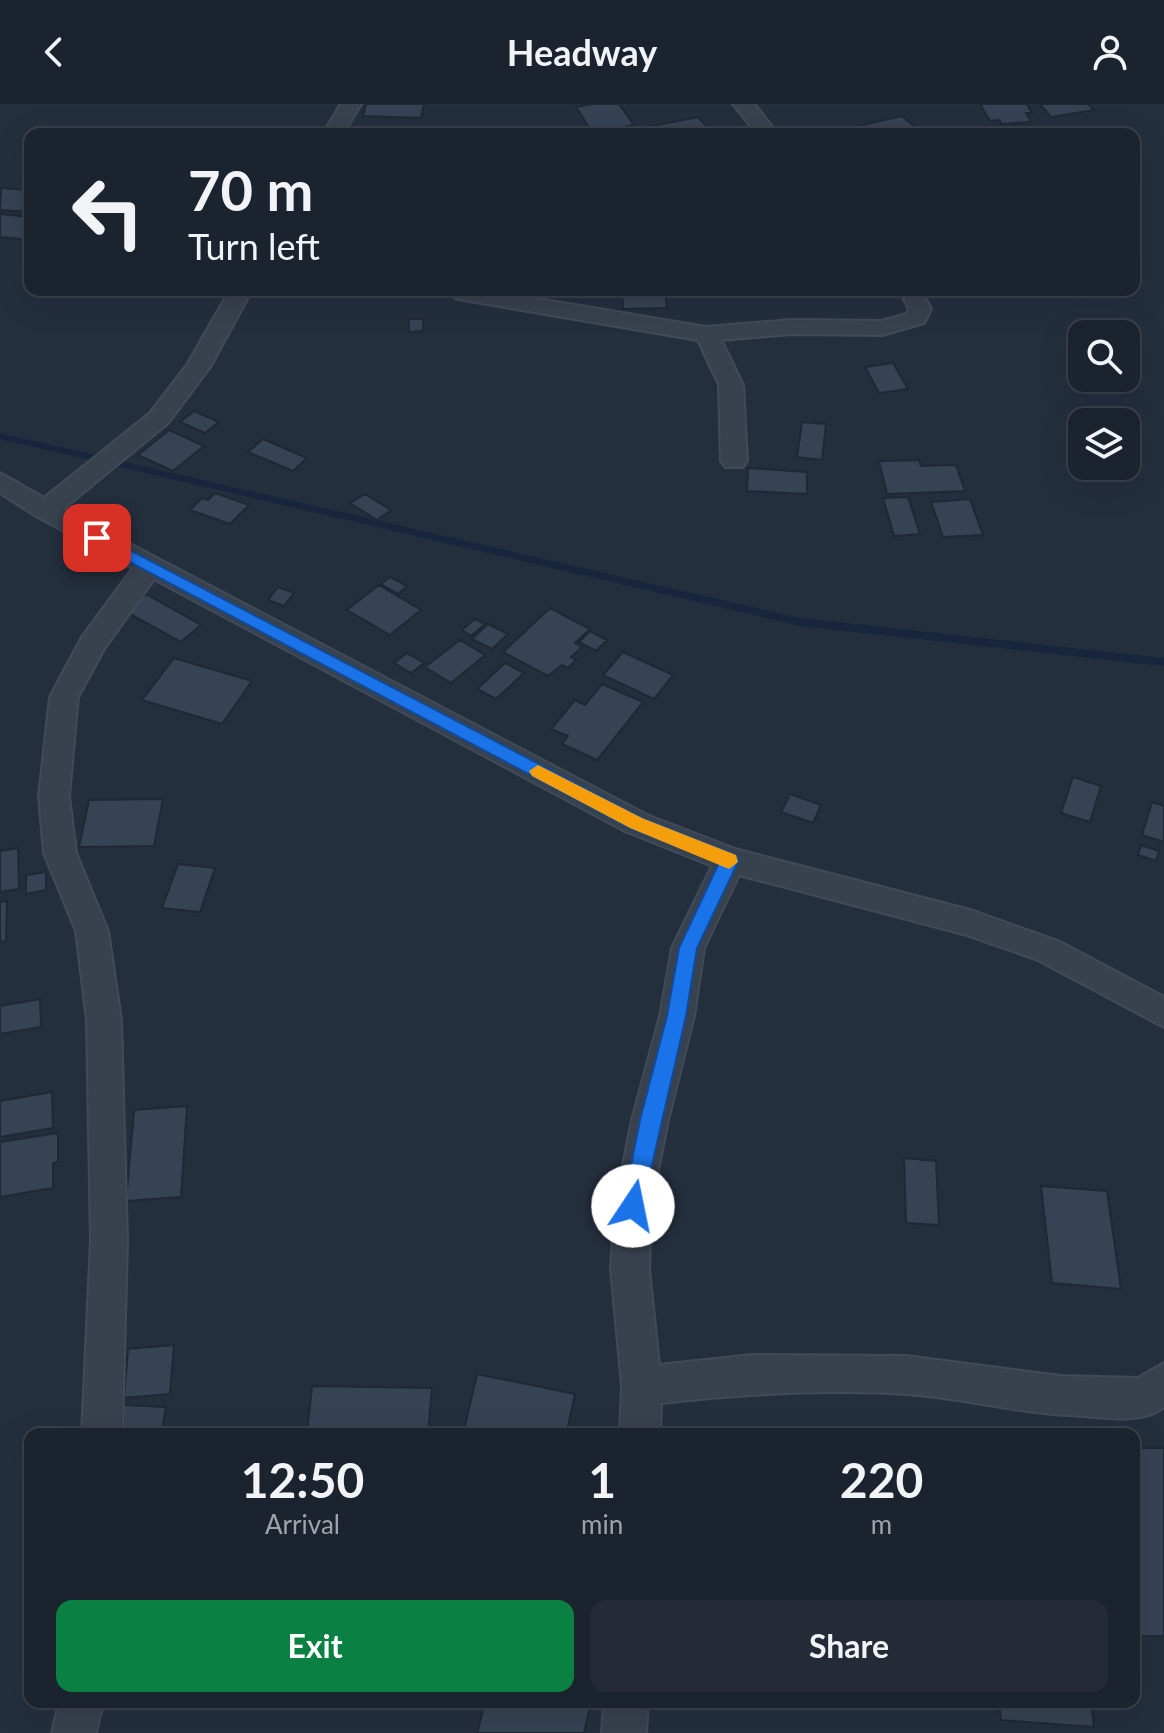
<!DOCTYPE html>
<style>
:root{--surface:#1b232e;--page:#242b36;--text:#f1f3f6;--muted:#a0a4aa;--line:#39404a;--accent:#0b8043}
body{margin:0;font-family:Lato,sans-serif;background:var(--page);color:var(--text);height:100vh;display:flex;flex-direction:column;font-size:30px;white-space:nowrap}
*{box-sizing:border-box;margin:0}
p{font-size:26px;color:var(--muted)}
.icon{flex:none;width:44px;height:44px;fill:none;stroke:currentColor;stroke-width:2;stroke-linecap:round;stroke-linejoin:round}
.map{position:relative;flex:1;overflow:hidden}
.side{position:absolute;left:24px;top:1324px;width:1116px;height:280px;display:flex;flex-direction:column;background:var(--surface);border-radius:16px;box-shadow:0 8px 32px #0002,0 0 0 2px var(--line)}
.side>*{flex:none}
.banner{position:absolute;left:24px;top:24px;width:1116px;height:168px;border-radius:16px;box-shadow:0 8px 32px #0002,0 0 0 2px var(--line);background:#1b232e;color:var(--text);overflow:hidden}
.fabs{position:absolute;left:1068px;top:216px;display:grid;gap:16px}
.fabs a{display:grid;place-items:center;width:72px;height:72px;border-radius:16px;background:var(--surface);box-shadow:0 8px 32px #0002,0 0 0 2px var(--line);font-size:40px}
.pin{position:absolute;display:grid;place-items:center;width:68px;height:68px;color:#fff;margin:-34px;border-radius:16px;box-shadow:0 4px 12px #0006}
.me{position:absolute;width:88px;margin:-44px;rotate:11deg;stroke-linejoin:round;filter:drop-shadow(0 0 6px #0008)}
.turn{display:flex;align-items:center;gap:28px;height:168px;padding:0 32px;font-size:36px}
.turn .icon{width:104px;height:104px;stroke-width:2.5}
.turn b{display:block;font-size:56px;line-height:68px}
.eta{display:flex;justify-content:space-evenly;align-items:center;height:136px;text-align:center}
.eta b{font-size:48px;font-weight:700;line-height:56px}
.primary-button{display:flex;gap:16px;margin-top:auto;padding:16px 32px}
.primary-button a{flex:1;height:92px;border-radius:16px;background:var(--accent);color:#fff;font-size:32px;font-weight:700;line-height:92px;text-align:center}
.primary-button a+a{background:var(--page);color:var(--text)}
header{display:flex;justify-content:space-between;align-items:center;height:104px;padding:0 32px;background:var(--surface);font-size:36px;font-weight:700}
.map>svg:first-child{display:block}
</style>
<header><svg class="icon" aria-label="back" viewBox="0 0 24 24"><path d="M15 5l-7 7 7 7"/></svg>Headway<svg class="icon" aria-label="person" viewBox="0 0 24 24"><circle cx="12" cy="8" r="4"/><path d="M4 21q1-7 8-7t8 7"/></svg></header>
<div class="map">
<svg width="1164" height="1629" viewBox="0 0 1164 1629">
<rect width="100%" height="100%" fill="#242f3e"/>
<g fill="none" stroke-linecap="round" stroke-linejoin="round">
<!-- stream -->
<path fill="#17263c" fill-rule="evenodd" d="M 0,329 L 800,514 L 1164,554 L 1164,562 L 800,522 L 0,335 Z"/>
</g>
<!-- building -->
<path fill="#364354" stroke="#1f2835" stroke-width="2" d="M 366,0 L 424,0 L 421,14 L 363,12 Z
M 593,0 L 619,0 L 634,21 L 592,28 L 576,3 Z
M 980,0 L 1027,0 L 1032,9 L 1026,9 L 1031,18 L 1001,20 L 1000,16 L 990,17 Z
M 1040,0 L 1088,0 L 1094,6 L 1051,13 Z
M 902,12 L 922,29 L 866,30 L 858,22 Z
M 698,13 L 708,24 L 677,30 L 652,30 L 647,23 Z
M 1,84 L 30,86 L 30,108 L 0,106 Z
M 0,110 L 30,113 L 30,136 L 0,133 Z
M 622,186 L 665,186 L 667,204 L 623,205 Z
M 409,215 L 423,215 L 423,227 L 409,228 Z
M 893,259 L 908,285 L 879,289 L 865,263 Z
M 194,307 L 219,318 L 205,329 L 180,318 Z
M 802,318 L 826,320 L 822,356 L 797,353 Z
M 169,326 L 204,342 L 173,367 L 138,351 Z
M 263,335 L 307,354 L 293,367 L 248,348 Z
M 919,356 L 921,362 L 956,361 L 965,387 L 887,390 L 879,357 Z
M 748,364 L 807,368 L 807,390 L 747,387 Z
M 215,389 L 249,401 L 230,420 L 190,406 L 202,394 L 208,396 Z
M 365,390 L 391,406 L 377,416 L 350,399 Z
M 908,393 L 920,430 L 894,432 L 883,394 Z
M 970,395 L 983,431 L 943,433 L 931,398 Z
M 390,473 L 407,482 L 398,490 L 381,480 Z
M 379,481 L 421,506 L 390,531 L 347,506 Z
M 278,483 L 294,489 L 284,502 L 268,496 Z
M 146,490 L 201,521 L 181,538 L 125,507 Z
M 550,504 L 590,525 L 575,539 L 582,543 L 571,553 L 576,556 L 568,564 L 562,561 L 548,572 L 503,548 Z
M 475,515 L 485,520 L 471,532 L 462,526 Z
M 488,520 L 508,530 L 492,545 L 472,535 Z
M 590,527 L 607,536 L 596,547 L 579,538 Z
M 460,536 L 485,551 L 451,579 L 425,563 Z
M 623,548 L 673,571 L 654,595 L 603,571 Z
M 407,549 L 424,559 L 411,569 L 394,559 Z
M 174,554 L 252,577 L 222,620 L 142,596 Z
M 505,559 L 524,569 L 496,595 L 477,585 Z
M 602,580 L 643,598 L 597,656 L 562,640 L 568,632 L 551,625 L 575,596 L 585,601 Z
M 1073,673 L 1101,682 L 1090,718 L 1061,709 Z
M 790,690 L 821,701 L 813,719 L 781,708 Z
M 163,695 L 154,742 L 79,743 L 89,696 Z
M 1152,698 L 1164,702 L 1164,738 L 1142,731 Z
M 1141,741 L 1159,747 L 1156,757 L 1138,751 Z
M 18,744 L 19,785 L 0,788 L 0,747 Z
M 178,760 L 215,764 L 200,808 L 162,804 Z
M 46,768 L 46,786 L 26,790 L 26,771 Z
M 7,797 L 6,837 L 0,838 L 0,798 Z
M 40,895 L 41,923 L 0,930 L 0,902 Z
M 52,988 L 53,1024 L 0,1033 L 0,997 Z
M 187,1002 L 181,1093 L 126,1097 L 134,1006 Z
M 58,1029 L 58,1058 L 53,1059 L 53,1084 L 0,1093 L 0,1038 Z
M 904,1054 L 936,1057 L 939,1121 L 906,1119 Z
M 1041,1082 L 1107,1087 L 1121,1185 L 1052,1179 Z
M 174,1241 L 170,1290 L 124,1294 L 128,1245 Z
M 477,1270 L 575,1290 L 567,1327 L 576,1330 L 463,1330 Z
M 312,1282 L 432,1284 L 428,1330 L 307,1330 Z
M 122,1301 L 166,1303 L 161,1330 L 116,1330 Z
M 1134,1344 L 1164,1344 L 1164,1532 L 1138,1532 L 1134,1513 Z
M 485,1598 L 591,1598 L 584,1629 L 477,1629 Z
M 999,1598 L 1091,1598 L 1094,1623 L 1001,1616 Z"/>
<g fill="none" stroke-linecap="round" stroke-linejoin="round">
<!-- minor casing -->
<g stroke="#414a57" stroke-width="4">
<path id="minor" d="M 341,0 L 361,0 L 343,30 L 323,30 Z
M 733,0 L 754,0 L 778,30 L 757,30 Z
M 230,186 L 252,186 L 210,263 L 168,319 L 63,405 L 647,711 L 735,745 L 970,806 L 1060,838 L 1164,893 L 1164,923 L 1038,856 L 967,831 L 739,771 L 704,844 L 694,912 L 668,1016 L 651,1102 L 649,1165 L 659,1261 L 752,1251 L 906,1252 L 1061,1272 L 1138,1274 L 1164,1259 L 1164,1303 C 1142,1322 1097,1312 1069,1311 C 1014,1309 960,1293 905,1290 C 823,1285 742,1290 661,1299 L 660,1330 L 620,1330 L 622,1282 L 611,1165 L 615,1102 L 632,1016 L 660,912 L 672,844 L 712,762 L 625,727 L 154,475 L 104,545 L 78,593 L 69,692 L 76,749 L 108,827 L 121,916 L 127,1137 L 122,1330 L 82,1330 L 91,1137 L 87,916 L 76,827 L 44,749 L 39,692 L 50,593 L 82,533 L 133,464 L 36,412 L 0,389 L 0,369 L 44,394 L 150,309 L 187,261 Z
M 454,186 L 486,186 L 706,223 L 792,216 L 881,217 L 907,210 L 909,205 L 899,186 L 921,186 L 931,205 L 924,219 L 882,231 L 792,230 L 721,236 L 743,281 L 747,357 L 743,363 L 725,363 L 721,357 L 719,281 L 698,236 L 463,196 L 455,194 L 452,189 Z
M 59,1598 L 103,1598 L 96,1629 L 52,1629 Z
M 604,1598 L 648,1598 L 646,1629 L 602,1629 Z"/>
</g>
<!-- minor -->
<use href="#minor" fill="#38414e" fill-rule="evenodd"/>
</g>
<!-- route -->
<path fill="#1a73e8" stroke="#114b97" stroke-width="2" d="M 97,429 L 642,714 L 736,751 L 739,756 L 697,844 L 686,912 L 641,1109 L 633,1112 L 626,1109 L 623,1102 L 640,1016 L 667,912 L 679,844 L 719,759 L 630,724 L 92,438 L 90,434 Z"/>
<!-- slow -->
<path fill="#f59e0b" d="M 538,661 L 642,714 L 736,751 L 738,758 L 729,765 L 630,724 L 532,672 L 529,667 Z"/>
</svg>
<div class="fabs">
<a><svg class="icon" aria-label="search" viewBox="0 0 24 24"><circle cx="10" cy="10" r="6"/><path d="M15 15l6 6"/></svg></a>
<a><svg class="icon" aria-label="layers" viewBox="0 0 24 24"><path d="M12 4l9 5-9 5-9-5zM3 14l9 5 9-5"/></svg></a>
</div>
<div class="pin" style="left:97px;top:434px;background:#d93025"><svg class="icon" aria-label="arrive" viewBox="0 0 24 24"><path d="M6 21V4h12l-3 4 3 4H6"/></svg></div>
<svg class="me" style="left:633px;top:1102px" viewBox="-20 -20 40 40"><circle r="19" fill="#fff"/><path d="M0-13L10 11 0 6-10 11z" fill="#1a73e8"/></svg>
<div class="banner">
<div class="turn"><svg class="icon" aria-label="left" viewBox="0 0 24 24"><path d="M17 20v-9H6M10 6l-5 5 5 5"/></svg><div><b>70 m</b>Turn left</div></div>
</div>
<section class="side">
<div class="eta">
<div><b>12:50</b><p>Arrival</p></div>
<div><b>1</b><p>min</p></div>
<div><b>220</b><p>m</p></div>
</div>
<div class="primary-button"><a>Exit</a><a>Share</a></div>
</section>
</div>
